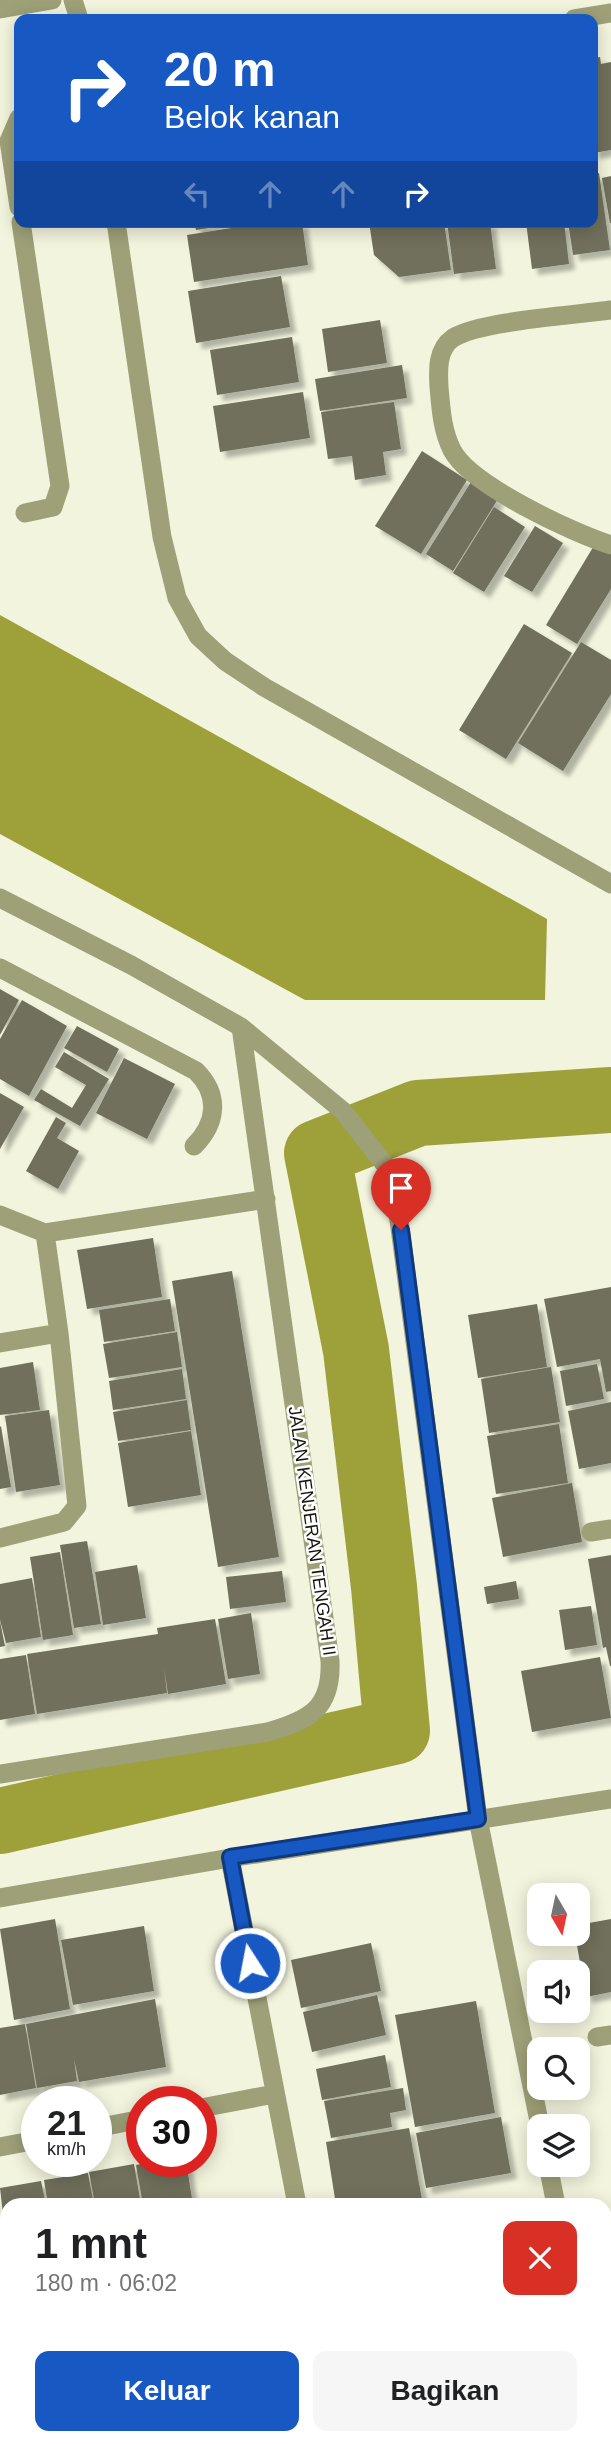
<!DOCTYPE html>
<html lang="id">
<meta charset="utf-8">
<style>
:root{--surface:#fff;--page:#f6f6f6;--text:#202124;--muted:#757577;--accent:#1758c3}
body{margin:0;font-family:Arial,sans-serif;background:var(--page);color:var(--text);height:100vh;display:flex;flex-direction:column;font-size:26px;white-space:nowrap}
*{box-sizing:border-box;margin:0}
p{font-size:23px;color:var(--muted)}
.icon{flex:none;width:38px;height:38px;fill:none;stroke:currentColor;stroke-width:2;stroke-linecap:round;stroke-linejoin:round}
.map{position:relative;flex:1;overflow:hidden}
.side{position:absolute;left:0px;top:2198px;width:612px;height:247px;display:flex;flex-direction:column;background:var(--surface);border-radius:21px 21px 0 0;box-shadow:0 4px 18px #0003}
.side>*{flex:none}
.banner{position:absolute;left:14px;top:14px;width:584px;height:214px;border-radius:14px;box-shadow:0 4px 18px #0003;background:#1758c3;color:#fff;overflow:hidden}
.needle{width:46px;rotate:171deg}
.buttons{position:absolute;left:527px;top:1883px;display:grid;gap:14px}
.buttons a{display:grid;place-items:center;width:63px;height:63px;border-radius:14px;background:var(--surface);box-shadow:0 4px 18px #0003;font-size:35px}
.speed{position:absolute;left:21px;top:2086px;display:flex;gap:14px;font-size:35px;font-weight:700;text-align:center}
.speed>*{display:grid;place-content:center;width:91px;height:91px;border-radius:50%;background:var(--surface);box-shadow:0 4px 18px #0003;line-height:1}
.speed small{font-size:18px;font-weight:400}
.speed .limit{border:10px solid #d22;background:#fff;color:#111}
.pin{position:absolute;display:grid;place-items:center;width:60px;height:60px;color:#fff;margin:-72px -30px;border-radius:50% 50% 50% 0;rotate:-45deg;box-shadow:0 0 7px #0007}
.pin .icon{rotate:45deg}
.me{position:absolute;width:77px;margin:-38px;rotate:349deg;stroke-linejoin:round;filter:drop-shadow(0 0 5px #0008)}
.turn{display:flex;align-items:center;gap:24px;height:147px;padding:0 35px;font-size:32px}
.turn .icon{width:91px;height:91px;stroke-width:2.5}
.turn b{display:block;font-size:49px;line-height:60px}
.lanes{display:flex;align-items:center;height:66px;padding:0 35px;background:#0003;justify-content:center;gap:35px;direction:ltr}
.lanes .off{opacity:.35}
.round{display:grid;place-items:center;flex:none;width:74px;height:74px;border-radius:14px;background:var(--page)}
.headline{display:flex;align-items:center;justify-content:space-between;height:119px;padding:0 35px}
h1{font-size:42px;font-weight:800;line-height:52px}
.action{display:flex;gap:14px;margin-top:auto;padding:14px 35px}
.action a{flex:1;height:80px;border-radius:14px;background:var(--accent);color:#fff;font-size:28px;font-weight:800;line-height:80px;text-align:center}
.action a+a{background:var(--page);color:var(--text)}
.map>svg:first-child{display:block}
</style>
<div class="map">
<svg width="611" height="2444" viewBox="0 0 611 2444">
<defs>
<filter id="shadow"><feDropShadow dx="6" dy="6" stdDeviation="2" flood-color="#0004"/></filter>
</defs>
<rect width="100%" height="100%" fill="#f2f4dd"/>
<!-- water -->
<path fill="#9ea03a" d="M 0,615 L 547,919 L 545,1000 L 305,1000 L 0,834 Z"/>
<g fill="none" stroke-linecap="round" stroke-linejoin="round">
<!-- river -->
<path stroke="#9ea03a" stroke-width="66" d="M 0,1821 L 397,1731 L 384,1587 L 356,1350 L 317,1153 L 418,1113 L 611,1100"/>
</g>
<!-- building -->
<path fill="#6f705c" filter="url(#shadow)" d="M 600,57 L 601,64 L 611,62 L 611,150 L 593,153 L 593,58 Z
M 599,173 L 610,250 L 573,255 L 568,222 L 593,222 L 593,174 Z
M 611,176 L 611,223 L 610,223 L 602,178 Z
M 194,222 L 234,222 L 235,224 L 196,230 Z
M 269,222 L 302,222 L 308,265 L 194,282 L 187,235 Z
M 369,222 L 444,222 L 451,270 L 399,277 L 374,255 Z
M 447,222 L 490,222 L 496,269 L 454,274 Z
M 526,222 L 564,222 L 569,264 L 532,269 Z
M 281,276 L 290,327 L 196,343 L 188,291 Z
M 380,320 L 387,363 L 328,372 L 322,329 Z
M 292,337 L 299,382 L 217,395 L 210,350 Z
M 402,365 L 407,398 L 320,411 L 315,379 Z
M 303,392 L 310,438 L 220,452 L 213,406 Z
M 394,402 L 401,449 L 383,452 L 386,475 L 355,480 L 352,456 L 328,459 L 321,412 Z
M 422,451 L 467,480 L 421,554 L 375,526 Z
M 471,482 L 498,499 L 453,571 L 426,554 Z
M 494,507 L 525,527 L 484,592 L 453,573 Z
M 535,526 L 563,543 L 532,592 L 504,576 Z
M 595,544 L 611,553 L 611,589 L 577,644 L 546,625 Z
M 524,624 L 572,653 L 506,759 L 459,730 Z
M 581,642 L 611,660 L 611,694 L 563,771 L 518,743 Z
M 0,989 L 19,1000 L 0,1035 Z
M 22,1000 L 67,1026 L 29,1096 L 0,1079 L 0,1039 Z
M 77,1026 L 119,1049 L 107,1072 L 64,1048 Z
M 64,1052 L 109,1079 L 80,1126 L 34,1100 L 41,1089 L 72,1108 L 86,1085 L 55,1067 Z
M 124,1058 L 175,1084 L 147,1139 L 96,1113 Z
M 0,1093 L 24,1107 L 0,1149 Z
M 56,1117 L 66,1123 L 57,1138 L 79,1151 L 58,1189 L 26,1171 Z
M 153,1238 L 162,1297 L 87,1309 L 77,1250 Z
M 232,1271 L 279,1557 L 218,1567 L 172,1281 Z
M 611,1287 L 611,1391 L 606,1392 L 600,1359 L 557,1367 L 544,1299 Z
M 170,1299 L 175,1331 L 104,1342 L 99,1310 Z
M 537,1304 L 547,1367 L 478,1378 L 468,1315 Z
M 177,1332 L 182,1367 L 109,1378 L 103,1344 Z
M 33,1362 L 40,1410 L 0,1415 L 0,1368 Z
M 597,1364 L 604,1399 L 566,1406 L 560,1371 Z
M 551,1367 L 560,1422 L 489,1433 L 481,1379 Z
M 182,1369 L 186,1399 L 113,1410 L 109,1381 Z
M 187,1400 L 191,1430 L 118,1441 L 113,1412 Z
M 611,1402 L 611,1463 L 579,1469 L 568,1411 Z
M 49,1410 L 60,1485 L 16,1492 L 5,1416 Z
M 559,1424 L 568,1483 L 496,1494 L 487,1436 Z
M 1,1426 L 11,1487 L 0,1489 L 0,1427 Z
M 191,1431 L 201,1495 L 128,1507 L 118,1443 Z
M 572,1483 L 582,1542 L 503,1557 L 492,1498 Z
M 87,1541 L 101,1624 L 74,1628 L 60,1545 Z
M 60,1552 L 73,1635 L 43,1640 L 30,1557 Z
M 611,1555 L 611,1666 L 610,1666 L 606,1647 L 603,1648 L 588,1559 Z
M 137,1565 L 146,1618 L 103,1625 L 95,1572 Z
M 282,1571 L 286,1602 L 230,1609 L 226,1577 Z
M 32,1578 L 41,1637 L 6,1643 L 0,1620 L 0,1584 Z
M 516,1581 L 519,1599 L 487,1604 L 484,1587 Z
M 591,1606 L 597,1645 L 565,1650 L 559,1610 Z
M 251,1613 L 260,1674 L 228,1679 L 218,1619 Z
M 215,1619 L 226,1684 L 168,1694 L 164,1668 L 167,1693 L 37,1714 L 27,1654 L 158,1634 L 157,1628 Z
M 0,1621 L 5,1646 L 0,1647 Z
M 26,1655 L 35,1714 L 0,1720 L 0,1659 Z
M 600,1657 L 611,1718 L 532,1732 L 521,1671 Z
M 55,1919 L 70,2009 L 14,2020 L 0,1929 Z
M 611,1919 L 611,1992 L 586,1997 L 575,1934 L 578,1925 Z
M 144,1926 L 154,1991 L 73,2005 L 61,1940 Z
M 371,1943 L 381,1991 L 301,2008 L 291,1960 Z
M 377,1995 L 386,2035 L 312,2052 L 303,2012 Z
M 155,1999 L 166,2067 L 79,2082 L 74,2059 L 77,2081 L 37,2088 L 26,2024 Z
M 476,2001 L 495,2113 L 415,2127 L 395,2015 Z
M 25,2024 L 36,2088 L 0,2095 L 0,2028 Z
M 385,2055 L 391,2087 L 322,2100 L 316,2069 Z
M 403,2088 L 406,2110 L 390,2113 L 392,2127 L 331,2138 L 324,2101 Z
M 501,2117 L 511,2173 L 426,2188 L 416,2133 Z
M 409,2128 L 423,2205 L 336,2205 L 326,2142 Z
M 156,2161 L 186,2161 L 193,2205 L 143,2205 L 136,2165 Z
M 134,2164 L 141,2205 L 95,2205 L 89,2172 Z
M 88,2173 L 94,2205 L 48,2205 L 44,2180 Z
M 41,2181 L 46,2205 L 7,2205 L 6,2240 L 0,2188 Z
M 0,2223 L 7,2256 L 7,2269 L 0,2270 Z
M 7,2272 L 7,2349 L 0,2350 L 0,2273 Z
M 450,2438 L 451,2444 L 417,2444 L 417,2443 Z"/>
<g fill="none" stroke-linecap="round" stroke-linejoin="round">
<!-- service -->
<path stroke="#9ea078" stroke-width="19" d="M 19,118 L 9,141 L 19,207
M 21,222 L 60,486 L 53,507 L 25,513"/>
<!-- minor -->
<path stroke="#9ea078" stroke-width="19" d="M 73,0 L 79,19
M 0,9 L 52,0
M 574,19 L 611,13
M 116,222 L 162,537 L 177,598 L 198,636 L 225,661 L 264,687 L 611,884
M 611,310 C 577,315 479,321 453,338 C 437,349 438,370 439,387 C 441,409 442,430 452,450 C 470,485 573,533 611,545
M 0,898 L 131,965 L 241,1027 L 343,1111 L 393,1175 L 478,1819 L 540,2126
M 0,968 L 196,1071 C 220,1095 217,1123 194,1146
M 0,1215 L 45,1233 L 266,1199
M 0,1343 L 59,1333 L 45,1233
M 591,1532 L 611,1529
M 0,1538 L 64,1522 L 77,1506 L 59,1333
M 0,1774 L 268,1732 C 310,1720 332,1708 330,1661 L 241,1027
M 230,1858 L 297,2205
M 0,1898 L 230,1858 L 611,1799
M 597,2037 L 611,2035
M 201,2108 L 274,2094
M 96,2128 L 142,2119
M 0,2147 L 37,2140
M 548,2165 L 556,2205
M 0,2403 L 7,2401
M 604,2438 L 605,2444"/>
</g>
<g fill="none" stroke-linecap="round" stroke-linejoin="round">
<!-- route casing -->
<g stroke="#0f397f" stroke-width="18">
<path id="route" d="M 250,1963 L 230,1857 L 478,1819 L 401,1230"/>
</g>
<!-- route -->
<use href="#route" stroke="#1758c3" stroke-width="12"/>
</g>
<g text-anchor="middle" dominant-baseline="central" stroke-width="5" stroke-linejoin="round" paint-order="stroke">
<!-- street labels -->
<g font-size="18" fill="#17170f" stroke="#fff">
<text transform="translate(312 1531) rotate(82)">JALAN KENJERAN TENGAH II</text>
</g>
</g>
</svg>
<div class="buttons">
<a><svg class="needle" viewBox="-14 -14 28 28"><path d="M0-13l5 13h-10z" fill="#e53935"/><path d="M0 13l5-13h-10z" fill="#757577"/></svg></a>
<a><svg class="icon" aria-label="sound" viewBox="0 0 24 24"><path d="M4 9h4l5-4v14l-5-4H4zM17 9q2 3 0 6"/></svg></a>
<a><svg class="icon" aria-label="search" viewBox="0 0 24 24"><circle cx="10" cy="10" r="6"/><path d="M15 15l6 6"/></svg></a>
<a><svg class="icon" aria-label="layers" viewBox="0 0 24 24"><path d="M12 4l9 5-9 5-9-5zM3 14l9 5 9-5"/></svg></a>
</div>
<div class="speed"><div>21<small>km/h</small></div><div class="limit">30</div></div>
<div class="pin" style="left:401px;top:1230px;background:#d93025"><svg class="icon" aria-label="arrive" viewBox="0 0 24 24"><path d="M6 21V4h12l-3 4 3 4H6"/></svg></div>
<svg class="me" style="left:250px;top:1963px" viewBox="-20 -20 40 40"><circle r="17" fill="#1758c3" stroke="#fff" stroke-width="3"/><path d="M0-11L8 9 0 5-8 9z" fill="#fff"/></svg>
<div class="banner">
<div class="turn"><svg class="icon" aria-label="right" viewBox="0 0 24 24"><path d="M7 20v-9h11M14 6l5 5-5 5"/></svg><div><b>20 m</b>Belok kanan</div></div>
<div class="lanes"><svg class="icon off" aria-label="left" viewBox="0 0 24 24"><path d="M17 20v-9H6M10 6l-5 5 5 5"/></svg><svg class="icon off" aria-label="ahead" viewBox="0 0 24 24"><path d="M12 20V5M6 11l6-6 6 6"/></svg><svg class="icon off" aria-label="ahead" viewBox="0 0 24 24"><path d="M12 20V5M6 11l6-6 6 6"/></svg><svg class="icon" aria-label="right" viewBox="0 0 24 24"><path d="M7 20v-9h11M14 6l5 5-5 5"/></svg></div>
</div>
<section class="side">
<div class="headline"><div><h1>1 mnt</h1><p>180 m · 06:02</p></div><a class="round" style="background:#d93025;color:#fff"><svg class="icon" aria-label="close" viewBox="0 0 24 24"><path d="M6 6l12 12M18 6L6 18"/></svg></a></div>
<div class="action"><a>Keluar</a><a>Bagikan</a></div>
</section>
</div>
